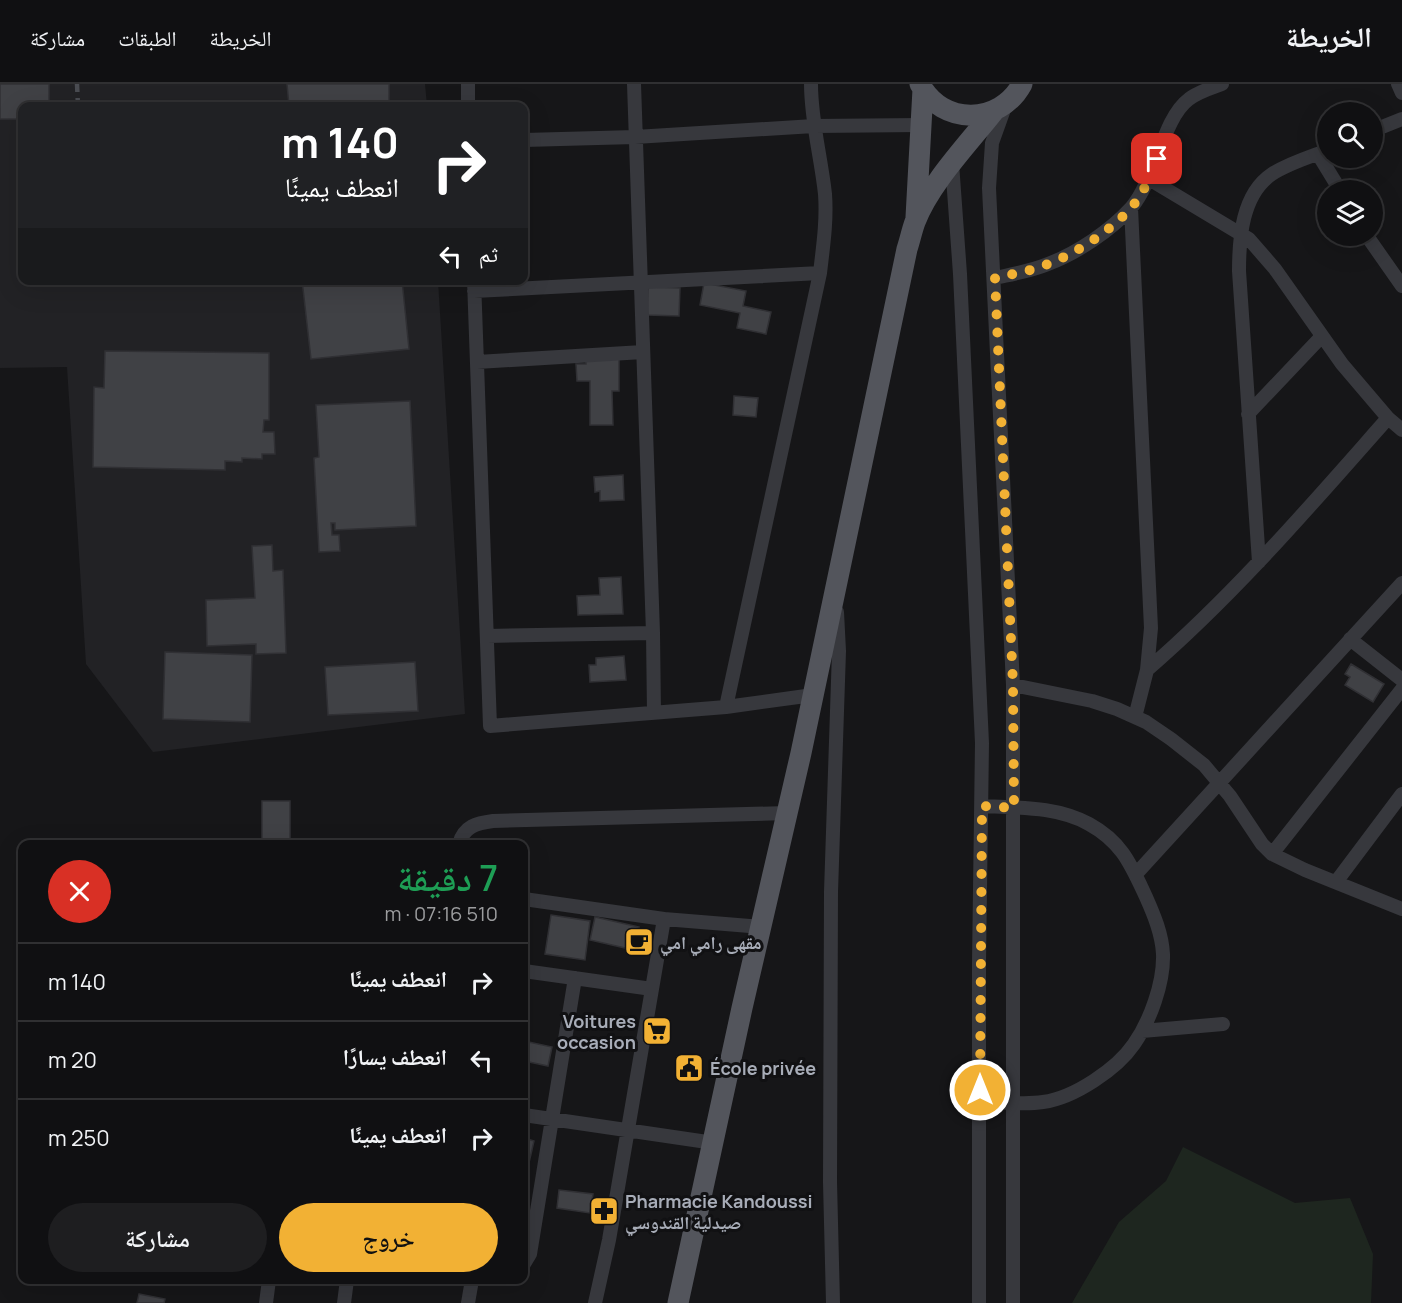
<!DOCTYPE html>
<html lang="ar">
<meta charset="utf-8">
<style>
:root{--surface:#101012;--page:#1e1e20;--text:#f1f3f6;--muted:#9c9d9f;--line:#303032;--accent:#f2b134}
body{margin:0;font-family:Manrope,"Noto Naskh Arabic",sans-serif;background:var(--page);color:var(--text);direction:rtl;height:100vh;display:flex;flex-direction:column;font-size:22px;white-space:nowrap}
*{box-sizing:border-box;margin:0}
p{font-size:20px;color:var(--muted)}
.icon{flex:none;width:33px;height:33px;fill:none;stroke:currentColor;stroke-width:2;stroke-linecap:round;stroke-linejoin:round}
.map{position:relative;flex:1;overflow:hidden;direction:ltr}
.details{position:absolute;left:18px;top:756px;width:510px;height:444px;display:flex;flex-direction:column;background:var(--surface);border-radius:12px;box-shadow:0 6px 24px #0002,0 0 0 2px var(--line);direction:rtl}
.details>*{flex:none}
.hud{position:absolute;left:18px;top:18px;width:510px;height:183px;border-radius:12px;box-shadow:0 6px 24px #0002,0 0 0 2px var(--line);direction:rtl;background:#202124;color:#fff;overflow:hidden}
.fabs{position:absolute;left:1317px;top:18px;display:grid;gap:12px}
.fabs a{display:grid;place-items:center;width:66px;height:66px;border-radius:50%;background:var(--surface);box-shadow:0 6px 24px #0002,0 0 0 2px var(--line);font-size:30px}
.pin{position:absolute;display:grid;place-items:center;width:51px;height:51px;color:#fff;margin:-26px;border-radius:12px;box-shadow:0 3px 9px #0006}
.me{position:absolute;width:66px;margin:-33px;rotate:0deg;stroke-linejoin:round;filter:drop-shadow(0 0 4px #0008)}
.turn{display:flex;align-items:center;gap:21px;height:126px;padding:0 30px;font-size:27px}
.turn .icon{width:78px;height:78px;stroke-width:2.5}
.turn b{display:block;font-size:42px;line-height:51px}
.then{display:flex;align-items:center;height:57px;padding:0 30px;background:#0003;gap:12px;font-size:22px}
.round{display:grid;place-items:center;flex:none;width:63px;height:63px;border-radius:32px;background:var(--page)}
.summary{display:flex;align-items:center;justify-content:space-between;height:102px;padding:0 30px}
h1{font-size:36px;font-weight:600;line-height:45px;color:#1e9e55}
.primary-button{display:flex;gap:12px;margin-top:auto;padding:12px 30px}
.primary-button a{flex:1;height:69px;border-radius:36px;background:var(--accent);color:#111;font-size:24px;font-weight:600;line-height:69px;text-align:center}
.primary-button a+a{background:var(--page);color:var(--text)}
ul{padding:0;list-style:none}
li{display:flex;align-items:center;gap:18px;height:78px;padding:0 30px;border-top:2px solid var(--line)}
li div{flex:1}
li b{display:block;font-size:22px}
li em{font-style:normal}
header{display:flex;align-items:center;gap:36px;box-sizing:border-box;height:84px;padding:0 30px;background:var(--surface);border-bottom:2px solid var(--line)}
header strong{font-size:28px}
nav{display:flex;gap:33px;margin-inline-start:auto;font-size:21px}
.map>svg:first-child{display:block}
</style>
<header>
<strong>الخريطة</strong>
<nav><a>الخريطة</a><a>الطبقات</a><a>مشاركة</a></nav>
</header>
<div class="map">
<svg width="1402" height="1219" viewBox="0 0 1402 1219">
<rect width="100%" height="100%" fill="#161618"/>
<!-- built -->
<path fill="#222225" d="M 0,0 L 425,0 L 427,22 L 22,22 L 22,196 L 438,197 L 465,630 L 153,668 L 86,580 L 67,283 L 0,284 Z"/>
<!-- green -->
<path fill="#1e261f" d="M 1183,1063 L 1295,1119 L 1350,1114 L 1373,1170 L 1371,1219 L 1072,1219 L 1119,1138 L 1166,1097 Z"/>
<!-- building -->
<path fill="#404145" stroke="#303034" stroke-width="1.5" d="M 0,0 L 49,0 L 49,22 L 22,22 L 22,35 L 0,35 Z
M 287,0 L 389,0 L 389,22 L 289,22 Z
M 302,196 L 402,196 L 409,265 L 311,275 Z
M 704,199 L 746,207 L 743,222 L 771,228 L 766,250 L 737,244 L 740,229 L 700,221 Z
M 648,203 L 680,204 L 679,232 L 647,231 Z
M 105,267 L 269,269 L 269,336 L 264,336 L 263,348 L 274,348 L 275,370 L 262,370 L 262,375 L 242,374 L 242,378 L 225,377 L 225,386 L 93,383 L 94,303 L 104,304 Z
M 619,273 L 619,307 L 612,307 L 613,341 L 590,341 L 590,297 L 577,297 L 576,280 L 586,280 L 586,274 Z
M 734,312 L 758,314 L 756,333 L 733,331 Z
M 410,317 L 416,442 L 335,446 L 335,439 L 331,439 L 332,451 L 339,451 L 340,467 L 319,468 L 314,374 L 319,373 L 316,321 Z
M 623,391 L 624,416 L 600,417 L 600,407 L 595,408 L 594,393 Z
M 272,461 L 273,487 L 283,486 L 286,569 L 256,570 L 256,560 L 207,562 L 206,516 L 255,514 L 252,462 Z
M 621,493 L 623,530 L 578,531 L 577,512 L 600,511 L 599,494 Z
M 165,568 L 252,571 L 250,638 L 163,635 Z
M 624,572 L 626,596 L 590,598 L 589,581 L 596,581 L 596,574 Z
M 415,578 L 418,627 L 328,631 L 325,583 Z
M 1351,580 L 1384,600 L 1373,618 L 1345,601 L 1350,593 L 1345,590 Z
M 262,717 L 290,717 L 290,760 L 262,760 Z
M 551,831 L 590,837 L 585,876 L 545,870 Z
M 595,833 L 639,843 L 634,866 L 590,856 Z
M 524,957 L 552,963 L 548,982 L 524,977 Z
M 524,1054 L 534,1057 L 528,1083 L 524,1082 Z
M 559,1106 L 593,1110 L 590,1129 L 557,1124 Z
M 139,1210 L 165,1215 L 164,1219 L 137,1219 Z"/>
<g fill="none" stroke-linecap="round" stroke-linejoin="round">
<!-- street -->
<path stroke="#37383d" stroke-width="14" d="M 468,0 L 468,22
M 634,0 L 653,549 L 654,629
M 1398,0 L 1402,9
M 1006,20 L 992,59 L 989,104 L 1013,601 L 1013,1219
M 1372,47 L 1402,35
M 524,56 L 635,53 L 814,42 L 921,41
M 1318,70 L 1340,106
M 952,79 L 960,190 L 982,659 L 979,879 L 979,1219
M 1149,95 L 1249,155 L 1275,185 L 1342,280 L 1388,334 L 1402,346
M 1131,124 L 1151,544 L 1147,586 L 1135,633
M 1367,152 L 1402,202
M 995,194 C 1013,190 1031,187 1048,180 C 1077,169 1110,147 1131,124 C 1156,95 1162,35 1189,15 C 1198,8 1211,4 1222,0
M 474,196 L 490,642 L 726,623 L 813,611
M 474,207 L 820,189
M 477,278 L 643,268
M 1248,330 L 1322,252
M 1259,478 L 1239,187 C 1239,154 1242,110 1272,90 C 1289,79 1310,73 1328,66
M 487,552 L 653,549
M 1350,555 L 1402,596
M 1147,586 C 1235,510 1311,421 1388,334
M 1013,601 L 1092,617 L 1117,625 L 1146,638 L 1171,655 L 1204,681 L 1230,712 L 1262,760 L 1272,770 L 1305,786 L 1402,825
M 726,623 L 820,189 C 823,163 827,137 825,110 C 821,73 811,37 811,0
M 459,760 C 464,742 477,739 493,737 L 787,729
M 1272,770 L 1402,605
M 1136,790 L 1402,499
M 1336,798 L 1402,710
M 524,815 L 664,835 L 762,843
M 524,887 L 652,905
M 1142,947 L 1223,940
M 980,1017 C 1000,1018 1023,1021 1043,1018 C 1074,1014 1117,985 1134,960 C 1150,937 1164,899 1163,870 C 1162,850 1154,831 1146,813 C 1131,781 1122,758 1089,740 C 1056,722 1018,724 982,722
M 524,1031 L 714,1059
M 524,1180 L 530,1170 L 575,894
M 266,1219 L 269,1196
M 344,1219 L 347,1196
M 468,1219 L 472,1196
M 595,1219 L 609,1156 L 664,835
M 833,1219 L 830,1098 L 831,808 L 839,567 L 837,528"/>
<!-- primary -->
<path stroke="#53555c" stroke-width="21" d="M 920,0 C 942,42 1000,41 1022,0
M 916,133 L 923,5
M 678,1219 L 742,924 L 801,669 L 907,165 C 910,156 912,146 915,138 C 930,99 969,59 994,27"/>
<!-- rail -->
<path stroke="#4a4c52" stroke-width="4.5" stroke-dasharray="8 6" stroke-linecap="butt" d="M 77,0 L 78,22"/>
</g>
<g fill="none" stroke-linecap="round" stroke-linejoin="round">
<!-- route -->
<path stroke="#f2b134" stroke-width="10" stroke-dasharray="0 18" d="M 980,1006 L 982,722 L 1014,724 L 1013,601 L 995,194 C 1013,190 1031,187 1048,180 C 1077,169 1110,147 1131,124 C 1143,110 1151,92 1157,75"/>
</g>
<!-- icons -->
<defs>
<g id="cafe-square" transform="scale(1.5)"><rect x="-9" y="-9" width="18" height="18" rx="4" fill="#f2b134" stroke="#111113"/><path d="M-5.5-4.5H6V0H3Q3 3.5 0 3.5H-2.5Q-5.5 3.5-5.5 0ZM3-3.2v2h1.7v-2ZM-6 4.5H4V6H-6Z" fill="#111"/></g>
<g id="supermarket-square" transform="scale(1.5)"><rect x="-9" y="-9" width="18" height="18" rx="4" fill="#f2b134" stroke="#111113"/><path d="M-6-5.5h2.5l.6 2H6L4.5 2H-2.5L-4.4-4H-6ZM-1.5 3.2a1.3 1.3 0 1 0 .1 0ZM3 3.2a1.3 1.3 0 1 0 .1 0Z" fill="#111"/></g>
<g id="civic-square" transform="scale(1.5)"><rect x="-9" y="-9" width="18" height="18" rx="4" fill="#f2b134" stroke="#111113"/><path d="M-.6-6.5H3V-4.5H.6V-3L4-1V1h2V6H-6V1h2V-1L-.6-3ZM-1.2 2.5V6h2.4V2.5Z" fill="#111"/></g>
<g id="pharmacy-square" transform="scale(1.5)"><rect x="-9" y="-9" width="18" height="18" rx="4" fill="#f2b134" stroke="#111113"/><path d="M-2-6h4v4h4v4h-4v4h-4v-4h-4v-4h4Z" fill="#111"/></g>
</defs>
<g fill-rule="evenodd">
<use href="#cafe-square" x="639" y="858"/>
<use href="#supermarket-square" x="657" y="947"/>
<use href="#civic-square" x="689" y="984"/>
<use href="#pharmacy-square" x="604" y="1127"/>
</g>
<g text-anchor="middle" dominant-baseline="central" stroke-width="6" stroke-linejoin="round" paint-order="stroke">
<!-- poi labels -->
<g font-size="18" font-weight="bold" fill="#a8adb8" stroke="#111113" text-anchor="start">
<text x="660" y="858">مقهى رامي امي</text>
<text x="636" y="937" text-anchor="end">Voitures<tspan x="636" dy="21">occasion</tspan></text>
<text x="710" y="984">École privée</text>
<text x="625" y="1117">Pharmacie Kandoussi<tspan x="625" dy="21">صيدلية القندوسي</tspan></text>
</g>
</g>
</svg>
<div class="fabs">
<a><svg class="icon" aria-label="search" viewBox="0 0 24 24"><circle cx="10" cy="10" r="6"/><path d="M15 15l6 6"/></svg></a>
<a><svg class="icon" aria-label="layers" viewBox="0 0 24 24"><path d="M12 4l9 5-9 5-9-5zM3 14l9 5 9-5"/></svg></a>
</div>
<div class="pin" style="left:1157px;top:75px;background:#d93025"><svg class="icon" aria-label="arrive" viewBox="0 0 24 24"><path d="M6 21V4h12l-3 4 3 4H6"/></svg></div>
<svg class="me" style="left:980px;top:1006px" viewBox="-20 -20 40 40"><circle r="17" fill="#f2b134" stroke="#fff" stroke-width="3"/><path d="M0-11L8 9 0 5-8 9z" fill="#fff"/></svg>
<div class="hud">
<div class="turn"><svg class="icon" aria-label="right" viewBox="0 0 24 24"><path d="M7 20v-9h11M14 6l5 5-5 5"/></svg><div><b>140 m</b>انعطف يمينًا</div></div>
<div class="then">ثم<svg class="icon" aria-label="left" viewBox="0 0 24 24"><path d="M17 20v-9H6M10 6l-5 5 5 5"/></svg></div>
</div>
<section class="details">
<div class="summary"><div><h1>7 دقيقة</h1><p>510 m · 07:16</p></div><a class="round" style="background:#d93025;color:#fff"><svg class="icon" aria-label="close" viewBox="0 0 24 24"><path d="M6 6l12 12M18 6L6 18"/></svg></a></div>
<ul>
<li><svg class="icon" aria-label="right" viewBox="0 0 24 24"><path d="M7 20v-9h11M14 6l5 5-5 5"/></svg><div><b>انعطف يمينًا</b></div><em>140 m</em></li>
<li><svg class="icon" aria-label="left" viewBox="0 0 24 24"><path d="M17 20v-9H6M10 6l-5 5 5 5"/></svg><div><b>انعطف يسارًا</b></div><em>20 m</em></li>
<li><svg class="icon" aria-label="right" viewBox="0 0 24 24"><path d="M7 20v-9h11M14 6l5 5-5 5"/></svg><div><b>انعطف يمينًا</b></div><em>250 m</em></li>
</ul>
<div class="primary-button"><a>خروج</a><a>مشاركة</a></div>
</section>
</div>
